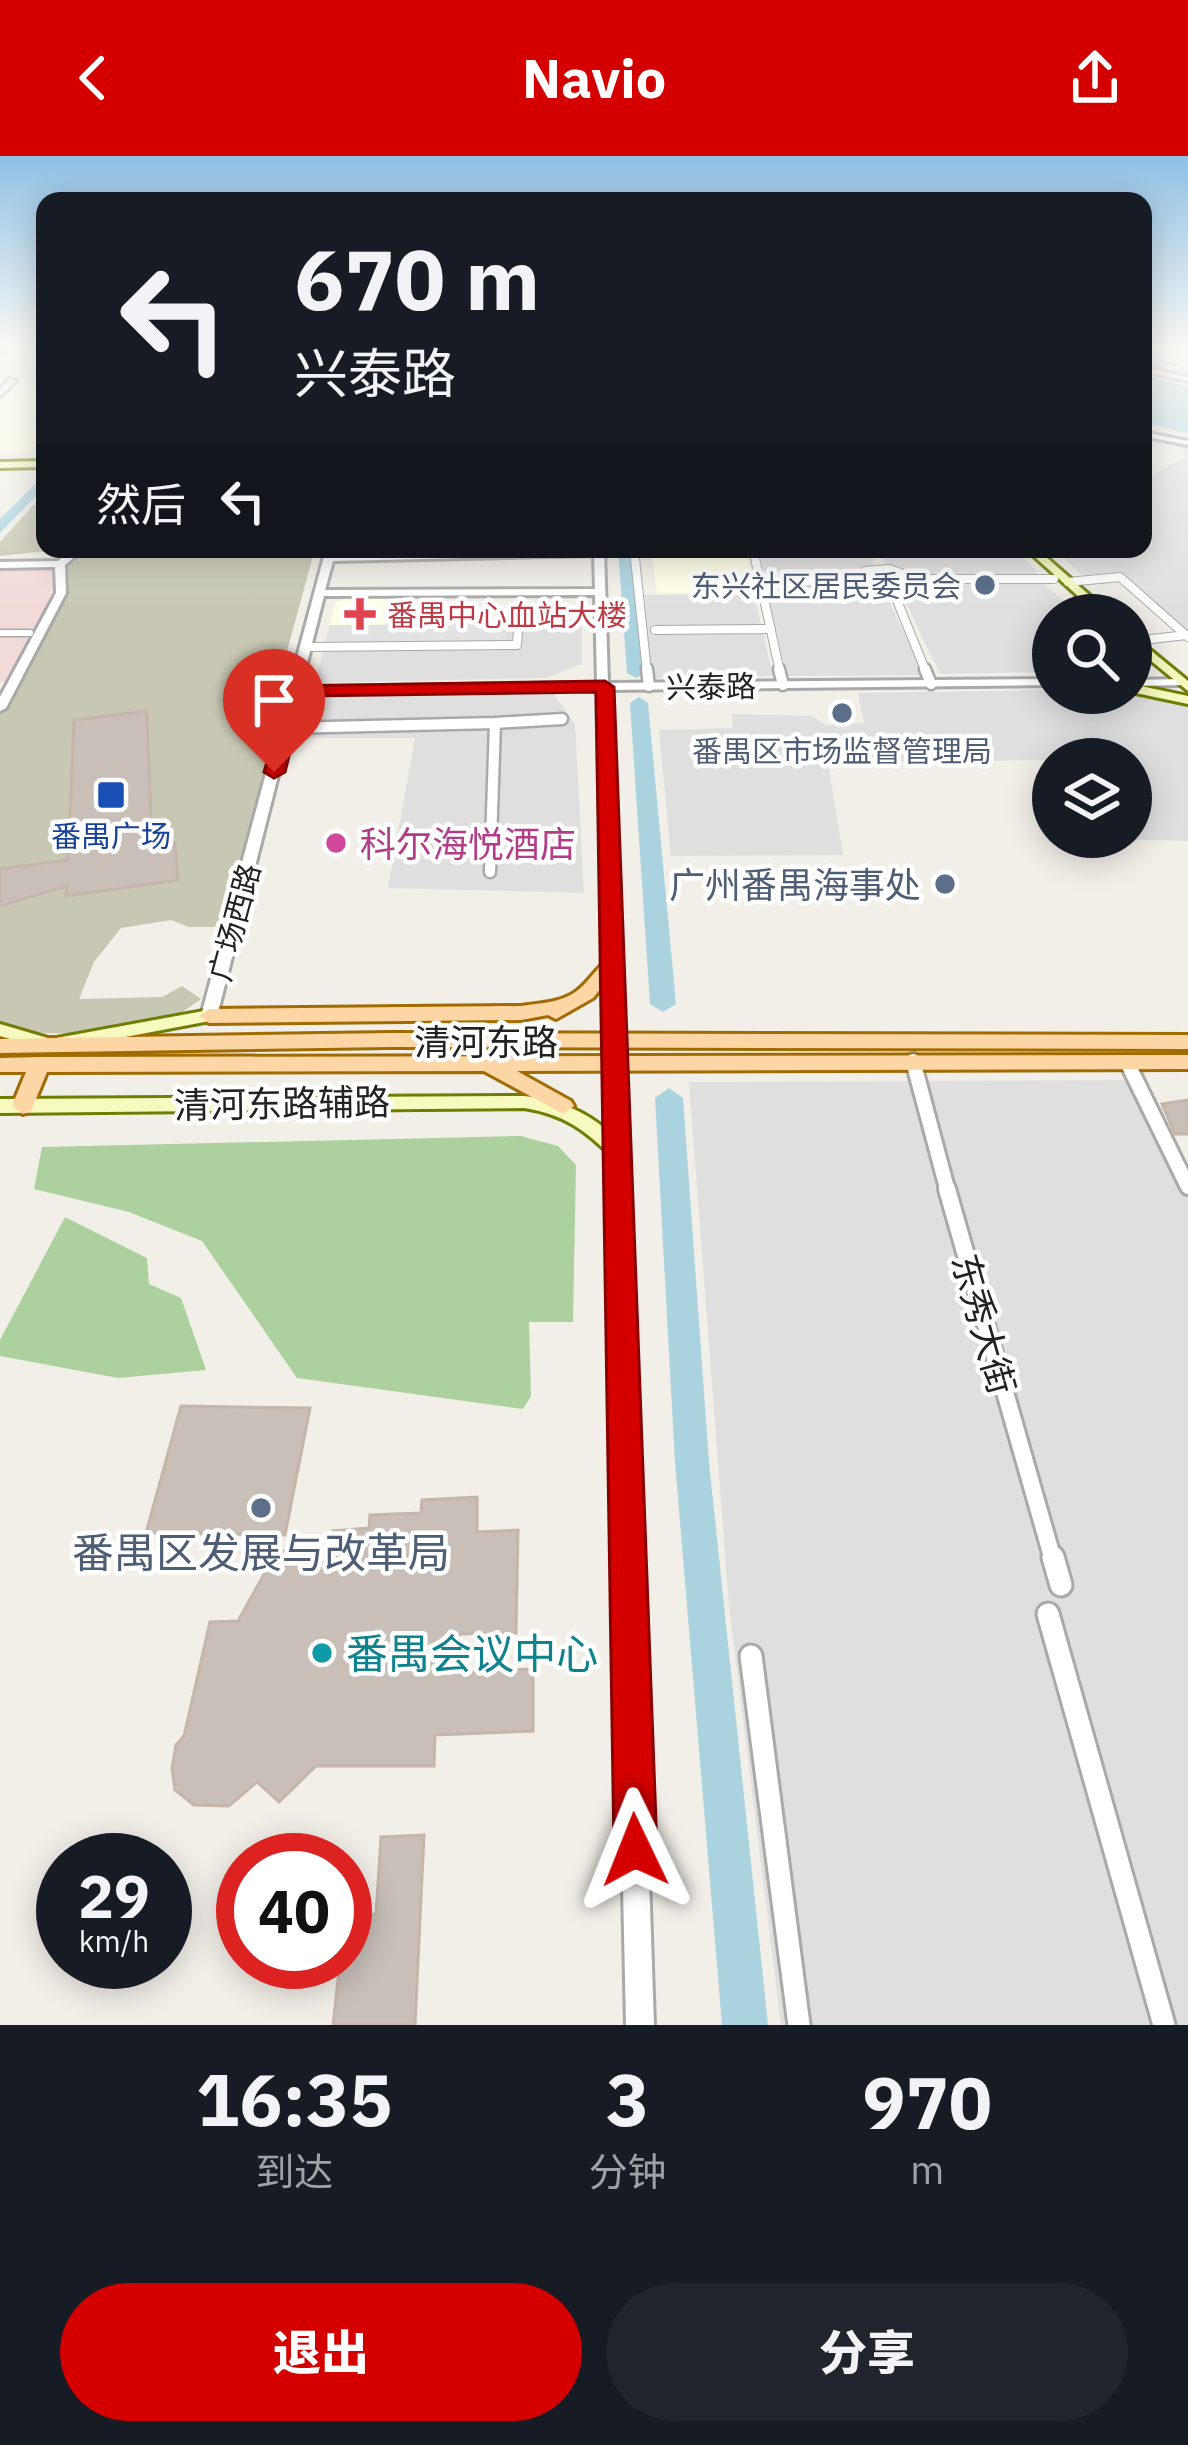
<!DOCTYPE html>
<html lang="zh">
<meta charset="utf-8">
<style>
:root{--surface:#171b24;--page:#20242c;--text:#f1f3f6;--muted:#9ea1a6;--accent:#d40000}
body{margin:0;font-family:"IBM Plex Sans","Noto Sans SC",sans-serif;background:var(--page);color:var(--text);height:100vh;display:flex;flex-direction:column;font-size:45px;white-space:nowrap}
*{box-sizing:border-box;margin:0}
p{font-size:39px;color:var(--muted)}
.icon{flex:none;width:66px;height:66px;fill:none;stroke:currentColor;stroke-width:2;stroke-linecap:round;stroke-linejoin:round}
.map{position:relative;height:1869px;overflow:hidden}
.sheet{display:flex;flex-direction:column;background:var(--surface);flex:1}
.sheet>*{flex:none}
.hud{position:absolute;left:36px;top:36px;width:1116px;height:366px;border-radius:24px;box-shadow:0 6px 30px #0003;background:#171b24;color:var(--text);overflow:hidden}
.controls{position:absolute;left:1032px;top:438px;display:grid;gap:24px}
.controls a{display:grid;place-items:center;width:120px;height:120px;border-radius:50%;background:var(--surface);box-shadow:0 6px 30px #0003;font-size:60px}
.speed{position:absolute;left:36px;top:1677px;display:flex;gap:24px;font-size:60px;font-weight:700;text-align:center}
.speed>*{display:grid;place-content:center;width:156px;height:156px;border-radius:50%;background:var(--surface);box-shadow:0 6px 30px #0003;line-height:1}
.speed small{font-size:30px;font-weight:400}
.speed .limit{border:18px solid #d22;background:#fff;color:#111}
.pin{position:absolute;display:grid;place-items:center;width:102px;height:102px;color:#fff;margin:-123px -51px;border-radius:50% 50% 50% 0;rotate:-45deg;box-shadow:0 0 12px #0007}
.pin .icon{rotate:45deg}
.me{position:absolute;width:132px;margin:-66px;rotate:358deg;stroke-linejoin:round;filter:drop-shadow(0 0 9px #0008)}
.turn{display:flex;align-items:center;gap:42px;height:252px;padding:0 60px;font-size:54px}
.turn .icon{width:156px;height:156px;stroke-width:2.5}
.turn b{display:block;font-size:84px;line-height:102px}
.then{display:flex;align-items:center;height:114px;padding:0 60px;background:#0003;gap:24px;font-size:45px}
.eta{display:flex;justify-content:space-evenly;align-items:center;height:204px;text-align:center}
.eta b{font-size:72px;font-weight:800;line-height:84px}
.primary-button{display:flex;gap:24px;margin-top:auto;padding:24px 60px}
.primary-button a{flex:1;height:138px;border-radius:72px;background:var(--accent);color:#fff;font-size:48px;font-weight:800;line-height:138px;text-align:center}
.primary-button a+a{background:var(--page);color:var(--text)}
header{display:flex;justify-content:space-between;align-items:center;height:156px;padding:0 60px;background:var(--accent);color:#fff;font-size:54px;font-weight:800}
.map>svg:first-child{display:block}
</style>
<header><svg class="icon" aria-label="back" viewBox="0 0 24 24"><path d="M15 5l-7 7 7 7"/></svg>Navio<svg class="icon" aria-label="share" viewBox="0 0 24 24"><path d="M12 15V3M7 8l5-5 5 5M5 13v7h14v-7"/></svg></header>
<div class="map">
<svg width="1188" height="1869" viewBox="0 0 1188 1869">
<rect width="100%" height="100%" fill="#f2efe9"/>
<!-- residential -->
<path fill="#e0dfdf" d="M 1176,288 L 1188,291 L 1188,478 L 1122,420 L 1086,423 L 1054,393 L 1143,393 L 1143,324 L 1186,301 Z
M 759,393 L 869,393 L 875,408 L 847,417 L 764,417 Z
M 879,393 L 1013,393 L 1038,416 L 1031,420 L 926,421 L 885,408 Z
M 768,427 L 849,428 L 888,443 L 924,519 L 787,520 L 765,431 Z
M 929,427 L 1044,428 L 1080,459 L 1053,459 L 1053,516 L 940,518 L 903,441 Z
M 754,438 L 773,520 L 651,522 L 644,439 Z
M 582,467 L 582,508 L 546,522 L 315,527 L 330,469 Z
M 1053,534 L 1131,536 L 1181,546 L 1188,553 L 1188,685 L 1094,683 L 1131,681 L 1131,603 L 828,607 L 843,699 L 671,700 L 659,574 L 733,572 L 732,558 L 811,560 L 826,569 L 864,567 L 858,537 Z
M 553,537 L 575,568 L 584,737 L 388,732 L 415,582 L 301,582 L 312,540 Z
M 1126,924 L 1165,1007 L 1188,1007 L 1188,1869 L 781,1869 L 729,1451 L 689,926 Z"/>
<!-- commercial -->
<path fill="#f2dad9" d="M 58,411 L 45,461 L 5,526 L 0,526 L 0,412 Z"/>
<!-- education -->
<path fill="#ffffe5" d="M 45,225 L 45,295 L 0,296 L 0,246 L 17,226 Z
M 651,393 L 746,393 L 757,436 L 657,437 Z
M 352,440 L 390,440 L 385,469 L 330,469 L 335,447 Z"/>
<!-- construction -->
<path fill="#c7c7b4" d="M 45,336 L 45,393 L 66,393 L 0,400 L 0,386 Z
M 83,393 L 315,393 L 287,495 L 255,496 L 246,528 L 290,529 L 229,771 L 189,771 L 171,764 L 121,772 L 94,806 L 79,843 L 162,841 L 182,830 L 201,843 L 174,862 L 90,878 L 0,876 L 0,556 L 62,451 L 68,405 Z"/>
<!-- forest -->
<path fill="#add19e" d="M 521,980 L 558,990 L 576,1009 L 573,1166 L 529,1166 L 531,1240 L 523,1253 L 297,1222 L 202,1085 L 129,1056 L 34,1033 L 42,991 Z
M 65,1061 L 147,1102 L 149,1128 L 181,1142 L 206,1214 L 118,1222 L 0,1200 L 0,1184 Z"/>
<!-- parking -->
<path fill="#e2e2e2" d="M 507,468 L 505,487 L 325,489 L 330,469 Z"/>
<!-- water -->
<path fill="#aad3df" d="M 1143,220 L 1188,230 L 1188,277 L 1143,267 Z"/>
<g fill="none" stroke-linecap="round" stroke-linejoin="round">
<!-- river -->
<path fill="#aad3df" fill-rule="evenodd" d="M 0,191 L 45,193 L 45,199 L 0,196 Z
M 45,318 L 45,331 L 0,377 L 0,363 Z
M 618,393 L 634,393 L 645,517 L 636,522 L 627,517 Z
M 639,541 L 648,547 L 676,848 L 663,856 L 650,848 L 630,547 Z
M 669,932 L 683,942 L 709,1306 L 768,1869 L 722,1869 L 675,1306 L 655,942 Z"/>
</g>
<!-- building -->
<path fill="#c7bfb8" stroke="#c4b6ab" stroke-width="3" d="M 147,555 L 152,690 L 175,687 L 178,724 L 66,740 L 67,730 L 0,750 L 0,713 L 68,704 L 74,564 Z
M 1188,944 L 1188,978 L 1175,978 L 1162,948 Z
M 181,1250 L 310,1252 L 285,1379 L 146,1377 Z
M 477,1341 L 477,1376 L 518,1374 L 516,1477 L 461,1478 L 442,1491 L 439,1503 L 444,1517 L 533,1513 L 533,1575 L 435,1579 L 434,1610 L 316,1610 L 279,1646 L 257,1626 L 229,1650 L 194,1649 L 175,1634 L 172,1612 L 176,1589 L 184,1580 L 210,1466 L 238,1465 L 277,1395 L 331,1393 L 333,1375 L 369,1372 L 370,1359 L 421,1357 L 422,1344 Z
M 424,1679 L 415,1869 L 333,1869 L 340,1806 L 345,1806 L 345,1759 L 376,1758 L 381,1681 Z"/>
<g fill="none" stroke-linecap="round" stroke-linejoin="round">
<!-- pedestrian casing -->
<g stroke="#a9a9a9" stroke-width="9">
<path id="pedestrian" d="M 0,477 L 30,477"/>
</g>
<!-- minor-far5 casing -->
<g stroke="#a9a9a9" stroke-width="9">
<path id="minor-far5" d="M 1143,198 L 1188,207
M 0,201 L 45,204"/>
</g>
<!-- minor-far4 casing -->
<g stroke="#a9a9a9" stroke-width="10">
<path id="minor-far4" d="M 634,393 L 647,516
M 753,393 L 780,516
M 889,413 L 909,420 L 912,430 L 886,437 L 856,425 L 865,415 Z
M 913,423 L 1054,423
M 760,426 L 856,425
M 1068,426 L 1120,421 L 1188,481
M 894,437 L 926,516
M 655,474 L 771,473
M 1135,485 L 1186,479
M 307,491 L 517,489 L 518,473"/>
</g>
<!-- minor-far3 casing -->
<g stroke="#a9a9a9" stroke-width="15">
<path id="minor-far3" d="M 647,513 L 649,530
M 779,513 L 783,529
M 925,513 L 931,528
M 495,567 L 562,563
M 286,572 L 495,567 L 490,716"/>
</g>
<!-- minor-far2 casing -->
<g stroke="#a9a9a9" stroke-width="20">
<path id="minor-far2" d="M 913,905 L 948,1036
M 1127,906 L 1188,1031"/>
</g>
<!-- minor-far1 casing -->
<g stroke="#a9a9a9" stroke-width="22">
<path id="minor-far1" d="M 947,1033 L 1053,1404"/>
</g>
<!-- minor casing -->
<g stroke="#a9a9a9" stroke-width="27">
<path id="minor" d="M 1053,1401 L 1061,1429
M 1048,1458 L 1164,1869
M 751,1500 L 799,1869"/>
</g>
<!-- tertiary casing -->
<g stroke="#a9a9a9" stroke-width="6">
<path id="tertiary" d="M 1143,211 L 1188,221 L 1188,225 L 1143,215 Z
M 9,223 L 16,225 L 0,240 L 0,234 Z
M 1143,276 L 1188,285 L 1188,289 L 1143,280 Z
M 73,393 L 84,393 L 65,409 L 66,437 L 6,552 L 0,555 L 0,541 L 56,437 L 55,411 L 0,412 L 0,406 L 58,405 Z
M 326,393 L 336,393 L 334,399 L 604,393 L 608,527 L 1053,523 L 1053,529 L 609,534 L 654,1869 L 626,1869 L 597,534 L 299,537 L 217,860 L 209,865 L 204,864 L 201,860 ZM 594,399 L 595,433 L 325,434 L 333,405 ZM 595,439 L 597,527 L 301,531 L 324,440 Z
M 1131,524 L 1183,523 L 1188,527 L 1183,529 L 1131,530 Z"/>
</g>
<!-- secondary casing -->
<g stroke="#707d05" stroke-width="6">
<path id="secondary" d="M 45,305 L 45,311 L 0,312 L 0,306 Z
M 1026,393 L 1037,393 L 1112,459 L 1099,459 Z
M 1131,478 L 1188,525 L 1188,535 L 1150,504 L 1131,521 L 1131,510 L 1140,500 L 1145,500 L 1131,487 Z
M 1131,528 L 1188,540 L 1188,548 L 1131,536 Z
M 209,854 L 215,856 L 217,860 L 215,864 L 51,895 L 0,880 L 0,868 L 51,883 Z
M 524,940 C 568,945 596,961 627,992 L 629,997 L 627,1002 L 613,1002 C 586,974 563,958 524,952 L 0,957 L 0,943 Z"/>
</g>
<!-- primary casing -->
<g stroke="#a06b00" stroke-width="6">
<path id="primary" d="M 613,801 L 622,807 L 593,842 L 556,863 L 548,859 L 521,864 L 209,867 L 199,860 L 209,853 L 521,850 C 540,847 562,847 578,834 C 591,824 598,808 613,801 Z
M 391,877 L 1188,879 L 1188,893 L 391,891 L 0,897 L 0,883 Z
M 1188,899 L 1188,913 L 517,915 L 571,945 L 574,950 L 563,958 L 484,915 L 47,916 L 31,955 L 23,958 L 12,950 L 26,916 L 0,916 L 0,902 L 40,901 Z"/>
</g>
<!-- pedestrian -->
<use href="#pedestrian" stroke="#fff" stroke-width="6"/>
<!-- minor-far5 -->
<use href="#minor-far5" stroke="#fff" stroke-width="6"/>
<!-- minor-far4 -->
<use href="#minor-far4" stroke="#fff" stroke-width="8"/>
<!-- minor-far3 -->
<use href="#minor-far3" stroke="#fff" stroke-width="10"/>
<!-- minor-far2 -->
<use href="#minor-far2" stroke="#fff" stroke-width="14"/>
<!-- minor-far1 -->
<use href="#minor-far1" stroke="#fff" stroke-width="16"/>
<!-- minor -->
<use href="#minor" stroke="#fff" stroke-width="21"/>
<!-- tertiary -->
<use href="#tertiary" fill="#fff" fill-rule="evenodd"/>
<!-- secondary -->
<use href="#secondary" fill="#f7fabf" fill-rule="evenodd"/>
<!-- primary -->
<use href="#primary" fill="#fcd6a4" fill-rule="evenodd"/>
</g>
<!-- sky -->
<linearGradient id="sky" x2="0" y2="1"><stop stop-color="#8fc0e4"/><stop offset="0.42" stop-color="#f9f8f5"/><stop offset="1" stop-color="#f9f8f5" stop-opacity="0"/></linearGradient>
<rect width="1188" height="452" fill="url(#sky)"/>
<!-- route -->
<path fill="#d40000" stroke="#8a0000" stroke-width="3" d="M 605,525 L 614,531 L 657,1694 L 651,1709 L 635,1715 L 620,1709 L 614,1694 L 596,536 L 304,540 L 285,616 L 274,622 L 264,616 L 290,530 Z"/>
<!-- markers -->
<g fill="#5c6f8a" stroke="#fff" stroke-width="4.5">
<circle cx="985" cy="429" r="12"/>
<circle cx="842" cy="557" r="12"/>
<circle cx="945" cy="728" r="12"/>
<circle cx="261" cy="1352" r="12"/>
</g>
<path fill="#e0444e" stroke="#fff" stroke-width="4.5" d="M354 440h12v12h12v12h-12v12h-12v-12h-12v-12h12z"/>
<rect fill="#1a4fb4" stroke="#fff" stroke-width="4.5" x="96" y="624" width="30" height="30" rx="6"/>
<circle fill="#d1479c" stroke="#fff" stroke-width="4.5" cx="336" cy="687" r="12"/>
<circle fill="#0f9aa8" stroke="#fff" stroke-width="4.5" cx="322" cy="1497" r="12"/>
<g text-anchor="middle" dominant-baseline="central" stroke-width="9" stroke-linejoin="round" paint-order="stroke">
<!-- far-service labels -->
<g font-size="30" fill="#4e5e75" stroke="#fff" text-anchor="end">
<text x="961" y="429">东兴社区居民委员会</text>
<text x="842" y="594" text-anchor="middle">番禺区市场监督管理局</text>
</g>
<!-- far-health labels -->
<g font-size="30" fill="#be3a42" stroke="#fff" text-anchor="start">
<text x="387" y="458">番禺中心血站大楼</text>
</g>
<!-- far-street labels -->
<g font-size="30" fill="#222" stroke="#fff">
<text transform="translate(711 530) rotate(-1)">兴泰路</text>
<text transform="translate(234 766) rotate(-75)">广场西路</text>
</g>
<!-- far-transit labels -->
<g font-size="30" fill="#164399" stroke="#fff">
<text x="111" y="679">番禺广场</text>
</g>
<!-- hotel labels -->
<g font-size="36" fill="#b23c85" stroke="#fff" text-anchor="start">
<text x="360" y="687">科尔海悦酒店</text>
</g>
<!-- service labels -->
<g font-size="36" fill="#4e5e75" stroke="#fff" text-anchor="end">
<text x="921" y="728">广州番禺海事处</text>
</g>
<!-- street labels -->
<g font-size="36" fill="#222" stroke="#fff">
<text x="486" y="885">清河东路</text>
<text transform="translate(282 947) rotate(-1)">清河东路辅路</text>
<text transform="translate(984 1168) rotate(74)">东秀大街</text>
</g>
<!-- near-service labels -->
<g font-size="42" fill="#4e5e75" stroke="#fff">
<text x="261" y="1396">番禺区发展与改革局</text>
</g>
<!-- near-culture labels -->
<g font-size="42" fill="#0d838f" stroke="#fff" text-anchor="start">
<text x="346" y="1497">番禺会议中心</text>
</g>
</g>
</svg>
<div class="controls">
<a><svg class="icon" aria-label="search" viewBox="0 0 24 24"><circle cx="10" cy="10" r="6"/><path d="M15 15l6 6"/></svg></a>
<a><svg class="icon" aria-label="layers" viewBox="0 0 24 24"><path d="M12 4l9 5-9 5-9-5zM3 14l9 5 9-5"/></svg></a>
</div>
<div class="speed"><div>29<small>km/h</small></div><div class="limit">40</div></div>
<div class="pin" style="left:274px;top:616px;background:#d93025"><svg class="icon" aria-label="arrive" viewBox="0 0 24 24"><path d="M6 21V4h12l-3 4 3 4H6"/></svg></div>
<svg class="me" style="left:635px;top:1694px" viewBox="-20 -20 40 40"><path d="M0-17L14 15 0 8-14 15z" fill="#d40000" stroke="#fff" stroke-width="4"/></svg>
<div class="hud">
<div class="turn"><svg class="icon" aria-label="left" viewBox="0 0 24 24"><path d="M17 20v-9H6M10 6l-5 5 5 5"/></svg><div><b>670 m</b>兴泰路</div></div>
<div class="then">然后<svg class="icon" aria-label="left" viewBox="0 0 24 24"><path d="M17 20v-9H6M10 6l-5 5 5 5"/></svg></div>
</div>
</div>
<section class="sheet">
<div class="eta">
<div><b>16:35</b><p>到达</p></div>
<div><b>3</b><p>分钟</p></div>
<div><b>970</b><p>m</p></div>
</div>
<div class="primary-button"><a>退出</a><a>分享</a></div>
</section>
